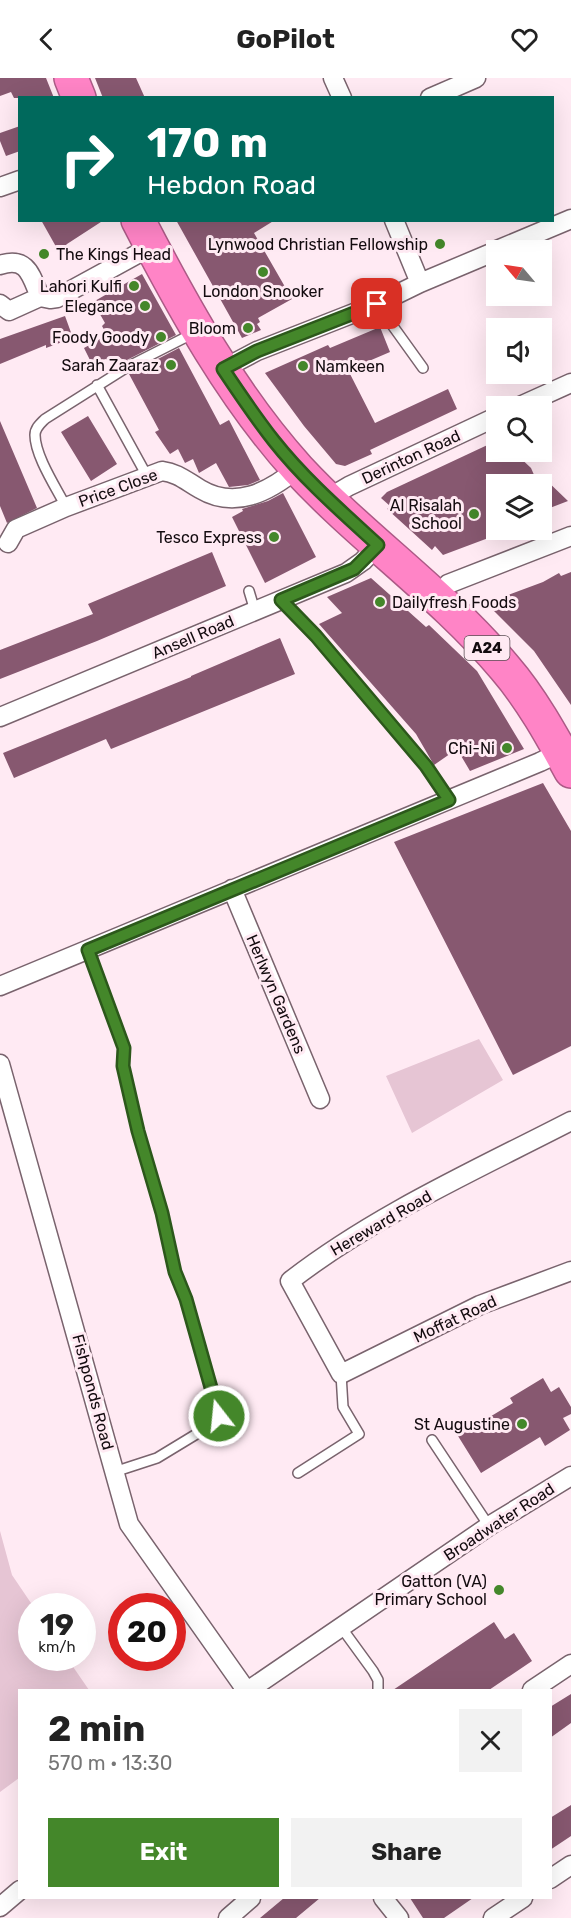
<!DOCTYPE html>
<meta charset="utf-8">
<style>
:root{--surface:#fff;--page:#f2f2f2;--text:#222;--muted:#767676;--accent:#44872a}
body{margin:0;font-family:Rubik,sans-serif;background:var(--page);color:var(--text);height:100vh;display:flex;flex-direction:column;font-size:22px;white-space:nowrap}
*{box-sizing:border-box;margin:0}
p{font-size:20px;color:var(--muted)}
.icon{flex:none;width:33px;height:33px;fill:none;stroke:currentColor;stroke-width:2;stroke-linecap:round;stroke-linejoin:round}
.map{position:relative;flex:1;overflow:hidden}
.details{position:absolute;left:18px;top:1611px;width:534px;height:210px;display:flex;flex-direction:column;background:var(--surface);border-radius:0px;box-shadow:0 6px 24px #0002}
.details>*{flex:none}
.hud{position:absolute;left:18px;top:18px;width:536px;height:126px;border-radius:0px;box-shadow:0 6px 24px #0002;background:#00695c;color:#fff;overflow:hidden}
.needle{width:39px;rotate:299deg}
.buttons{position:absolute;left:486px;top:162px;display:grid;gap:12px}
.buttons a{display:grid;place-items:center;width:66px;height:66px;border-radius:0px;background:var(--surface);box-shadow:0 6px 24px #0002;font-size:30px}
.speed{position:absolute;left:18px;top:1515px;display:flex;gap:12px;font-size:30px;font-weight:700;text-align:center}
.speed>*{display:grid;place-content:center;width:78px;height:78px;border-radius:50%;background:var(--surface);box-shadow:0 6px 24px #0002;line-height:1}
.speed small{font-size:15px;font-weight:400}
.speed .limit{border:9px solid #d22;background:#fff;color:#111}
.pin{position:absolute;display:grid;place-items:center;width:51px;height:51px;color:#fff;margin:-26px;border-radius:12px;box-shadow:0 3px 9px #0006}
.me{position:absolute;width:66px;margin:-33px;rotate:344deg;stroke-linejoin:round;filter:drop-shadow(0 0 4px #0008)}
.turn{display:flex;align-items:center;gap:21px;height:126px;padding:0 30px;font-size:27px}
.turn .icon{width:78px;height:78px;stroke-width:2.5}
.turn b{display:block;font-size:42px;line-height:51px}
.round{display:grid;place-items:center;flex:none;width:63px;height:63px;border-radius:0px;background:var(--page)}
.headline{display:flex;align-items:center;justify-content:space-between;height:102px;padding:0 30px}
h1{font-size:36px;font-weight:700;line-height:45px}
.cta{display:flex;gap:12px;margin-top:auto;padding:12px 30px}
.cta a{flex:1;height:69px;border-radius:0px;background:var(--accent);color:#fff;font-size:24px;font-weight:700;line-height:69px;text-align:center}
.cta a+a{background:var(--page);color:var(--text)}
header{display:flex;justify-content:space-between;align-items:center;height:78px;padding:0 30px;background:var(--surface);font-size:27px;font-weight:700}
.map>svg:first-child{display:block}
</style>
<header><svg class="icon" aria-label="back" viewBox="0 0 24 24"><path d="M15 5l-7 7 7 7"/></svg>GoPilot<svg class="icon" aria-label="heart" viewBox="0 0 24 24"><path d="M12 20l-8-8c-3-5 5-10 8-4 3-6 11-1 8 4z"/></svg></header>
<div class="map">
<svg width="571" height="1840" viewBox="0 0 571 1840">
<rect width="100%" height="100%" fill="#ffeaf3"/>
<!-- green -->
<path fill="#e6c5d4" d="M 479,961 L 503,1002 L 412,1055 L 386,998 Z
M 0,1453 L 12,1497 L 33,1528 L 32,1528 L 32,1580 L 67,1580 L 89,1612 L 20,1612 L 19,1700 L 0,1714 Z"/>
<!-- building -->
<path fill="#875870" d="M 0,0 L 46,0 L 54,20 L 14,20 L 11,14 L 0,18 Z
M 95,0 L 136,0 L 145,20 L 103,20 Z
M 20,48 L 20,73 L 6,78 L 0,63 L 0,55 Z
M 41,142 L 104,142 L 67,166 L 59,174 Z
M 176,142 L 275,142 L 254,155 L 292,221 L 258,240 L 260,244 L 257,246 L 261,252 L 242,260 Z
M 142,196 L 176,257 L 123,284 L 121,280 L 112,284 L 106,281 L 91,284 L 84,270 L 107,257 L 102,248 L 105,245 L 93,224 Z
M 65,238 L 73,260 L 46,270 L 46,267 L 0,286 L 0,261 Z
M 380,249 L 390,274 L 348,292 L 375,345 L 448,311 L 457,331 L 370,372 L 372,376 L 345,388 L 336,386 L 304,348 L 265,295 L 328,267 L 330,270 Z
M 179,270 L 220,347 L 229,342 L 260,402 L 248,407 L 229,409 L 216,385 L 199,395 L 193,381 L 185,385 L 178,371 L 170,376 L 155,354 L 159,352 L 129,296 Z
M 88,338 L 117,386 L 91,403 L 61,354 Z
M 0,343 L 37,430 L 7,445 L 0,428 Z
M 496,363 L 496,374 L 514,374 L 531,390 L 538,406 L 496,406 L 496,450 L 492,452 L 507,452 L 507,453 L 443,477 L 435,468 L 432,472 L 387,431 L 390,428 L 381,420 L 387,414 Z
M 542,398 L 568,423 L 542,433 Z
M 283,415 L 316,479 L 265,505 L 232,439 L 243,433 L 242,431 L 268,423 Z
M 212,474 L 226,508 L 97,563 L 0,601 L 0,572 L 93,536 L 88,526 Z
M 571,494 L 571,627 L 534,573 L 486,525 L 543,504 L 559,495 L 561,498 Z
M 371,500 L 426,549 L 429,547 L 477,593 L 524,671 L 470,693 L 457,671 L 434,687 L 416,656 L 319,546 L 342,535 L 327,519 Z
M 280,560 L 295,596 L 111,671 L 106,661 L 14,700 L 3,675 L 191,599 L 191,598 Z
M 543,705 L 571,753 L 571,968 L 513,997 L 394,764 Z
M 543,1300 L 551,1314 L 559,1309 L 571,1329 L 571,1336 L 563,1340 L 570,1352 L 545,1368 L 540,1359 L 481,1395 L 458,1358 L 513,1325 L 510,1320 Z
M 494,1544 L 505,1561 L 514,1555 L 532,1583 L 489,1612 L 393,1612 Z
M 571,1616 L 571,1645 L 550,1660 L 550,1629 Z
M 571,1727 L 571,1758 L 550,1772 L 550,1740 Z
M 284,1820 L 320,1820 L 296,1840 L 260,1840 Z
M 410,1820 L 473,1820 L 444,1840 L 423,1840 Z"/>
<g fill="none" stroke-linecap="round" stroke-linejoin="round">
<!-- lane casing -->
<g stroke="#79636d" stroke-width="12">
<path id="lane" d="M 377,226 L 423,290
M 97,307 L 147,398
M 66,429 C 57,411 35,378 35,357 C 35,350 40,346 45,341 L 129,288 L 194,255
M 249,513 L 255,533
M 281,522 L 316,558 L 426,688 L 449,722
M 88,872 L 124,970 L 123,988 L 138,1053 L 162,1135 L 175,1194 L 186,1221 L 219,1338 L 213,1346 L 157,1380 L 114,1394
M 432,1362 L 489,1448
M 298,1395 L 359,1356 L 343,1329 L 341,1296
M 341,1549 L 373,1593 L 378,1602 L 378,1612"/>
</g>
<!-- street casing -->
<g stroke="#79636d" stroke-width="21">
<path id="street" d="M 333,0 L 342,20
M 430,20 L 476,0
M 0,109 L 20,102
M 394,142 L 420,205
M 497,172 L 571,141
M 0,187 C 28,178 31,198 40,219
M 0,226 L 9,233 L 40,219 L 50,221 L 57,220 L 152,168
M 223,291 L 257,273 L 377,226 L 420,205 L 496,173
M 520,328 L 571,305
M 327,421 L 349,408 L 496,339
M 8,465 L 16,451 L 66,429 L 162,393 C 178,395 186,403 200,411 C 235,432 269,414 298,390
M 436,519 L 448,506 L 571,458
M 0,639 L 346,495 L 363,483 L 378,467
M 232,811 L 320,1021
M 0,908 L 540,684 L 561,674
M 0,986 L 129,1446 L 246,1612
M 571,1043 C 476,1092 375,1137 290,1203 L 341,1296 L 480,1227 L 571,1193
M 249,1612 L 489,1448 L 571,1398
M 532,1612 L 571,1586
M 550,1801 L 571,1787
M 383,1820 L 399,1840
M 0,1829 L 20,1812
M 228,1840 L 251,1820
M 493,1840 L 523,1820"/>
</g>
<!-- highway casing -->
<g stroke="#ac5a86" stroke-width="36">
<path id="highway" d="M 71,0 L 79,20
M 138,142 C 183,229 232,318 298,391 C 363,461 443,516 505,590 C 531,620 552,658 571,693"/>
</g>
<!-- lane -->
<use href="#lane" stroke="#fff" stroke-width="9"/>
<!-- street -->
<use href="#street" stroke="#fff" stroke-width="18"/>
<!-- highway -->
<use href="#highway" stroke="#ff84c6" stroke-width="33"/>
</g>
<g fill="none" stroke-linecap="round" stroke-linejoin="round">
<!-- route casing -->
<g stroke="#2c581b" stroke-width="15">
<path id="route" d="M 219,1338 L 186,1221 L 175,1194 L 162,1135 L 138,1053 L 123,988 L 124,970 L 88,872 L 449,722 L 426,688 L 316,558 L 281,522 L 354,491 L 378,467 C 342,434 304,401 274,363 C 256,340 239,315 223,291 L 257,273 L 377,226"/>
</g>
<!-- route -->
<use href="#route" stroke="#44872a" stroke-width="10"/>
</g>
<!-- markers -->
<g fill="#44872a" stroke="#ffeaf3" stroke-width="2">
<circle cx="440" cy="166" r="6"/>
<circle cx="44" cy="176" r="6"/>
<circle cx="263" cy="194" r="6"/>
<circle cx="134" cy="208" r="6"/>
<circle cx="145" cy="228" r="6"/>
<circle cx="248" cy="250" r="6"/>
<circle cx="161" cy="259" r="6"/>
<circle cx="171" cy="287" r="6"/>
<circle cx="303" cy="288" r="6"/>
<circle cx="474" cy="436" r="6"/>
<circle cx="274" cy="459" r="6"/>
<circle cx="380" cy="524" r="6"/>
<circle cx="507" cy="670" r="6"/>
<circle cx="522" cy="1346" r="6"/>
<circle cx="499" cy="1512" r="6"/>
</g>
<g text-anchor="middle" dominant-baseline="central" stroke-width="6" stroke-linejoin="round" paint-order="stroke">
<!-- shield labels -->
<rect fill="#ffeaf3" stroke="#5a4e53" stroke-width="1.5" x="464.5" y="558" width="45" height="24" rx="4.5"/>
<g font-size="15" font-weight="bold" fill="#130b0f">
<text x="487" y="570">A24</text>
</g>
<!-- poi labels -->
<g font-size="16" fill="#130b0f" stroke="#ffeaf3" text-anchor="end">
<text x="428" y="166">Lynwood Christian Fellowship</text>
<text x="56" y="176" text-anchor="start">The Kings Head</text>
<text x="122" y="208">Lahori Kulfi</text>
<text x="263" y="213" text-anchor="middle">London Snooker</text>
<text x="133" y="228">Elegance</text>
<text x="236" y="250">Bloom</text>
<text x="149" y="259">Foody Goody</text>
<text x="159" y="287">Sarah Zaaraz</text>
<text x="315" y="288" text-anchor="start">Namkeen</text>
<text x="462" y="427">Al Risalah<tspan x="462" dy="18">School</tspan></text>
<text x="262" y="459">Tesco Express</text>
<text x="392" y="524" text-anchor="start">Dailyfresh Foods</text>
<text x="495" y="670">Chi-Ni</text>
<text x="510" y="1346">St Augustine</text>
<text x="487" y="1503">Gatton (VA)<tspan x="487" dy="18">Primary School</tspan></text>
</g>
<!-- street labels -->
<g font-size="16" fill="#130b0f" stroke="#ffeaf3">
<text transform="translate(411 379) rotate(-25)">Derinton Road</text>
<text transform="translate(118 410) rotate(-20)">Price Close</text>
<text transform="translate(193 559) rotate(-23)">Ansell Road</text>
<text transform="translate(276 916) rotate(67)">Herlwyn Gardens</text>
<text transform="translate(381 1145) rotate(-30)">Hereward Road</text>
<text transform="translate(455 1241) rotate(-25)">Moffat Road</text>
<text transform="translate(93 1314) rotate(75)">Fishponds Road</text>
<text transform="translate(499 1444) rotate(-33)">Broadwater Road</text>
</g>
</g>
</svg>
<div class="buttons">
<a><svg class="needle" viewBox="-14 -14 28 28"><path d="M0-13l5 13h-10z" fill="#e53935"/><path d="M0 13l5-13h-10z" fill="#767676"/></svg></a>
<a><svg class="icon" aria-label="sound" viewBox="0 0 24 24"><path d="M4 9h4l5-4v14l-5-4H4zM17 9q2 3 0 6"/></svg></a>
<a><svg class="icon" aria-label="search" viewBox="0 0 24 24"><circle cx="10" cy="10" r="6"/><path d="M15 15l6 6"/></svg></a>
<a><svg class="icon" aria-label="layers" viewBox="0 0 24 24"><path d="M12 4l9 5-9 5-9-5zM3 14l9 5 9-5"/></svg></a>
</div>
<div class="speed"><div>19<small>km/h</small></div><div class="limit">20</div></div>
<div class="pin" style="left:377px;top:226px;background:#d93025"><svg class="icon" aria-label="arrive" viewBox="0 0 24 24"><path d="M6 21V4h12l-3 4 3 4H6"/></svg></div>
<svg class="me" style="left:219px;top:1338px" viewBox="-20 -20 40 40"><circle r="17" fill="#44872a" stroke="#fff" stroke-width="3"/><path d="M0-11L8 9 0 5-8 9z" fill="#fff"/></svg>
<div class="hud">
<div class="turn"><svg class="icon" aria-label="right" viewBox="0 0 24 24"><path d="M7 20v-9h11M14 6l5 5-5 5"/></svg><div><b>170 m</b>Hebdon Road</div></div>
</div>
<section class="details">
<div class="headline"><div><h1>2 min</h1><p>570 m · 13:30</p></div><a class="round"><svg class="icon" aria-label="close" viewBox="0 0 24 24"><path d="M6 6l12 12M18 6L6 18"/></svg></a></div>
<div class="cta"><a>Exit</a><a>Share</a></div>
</section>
</div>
